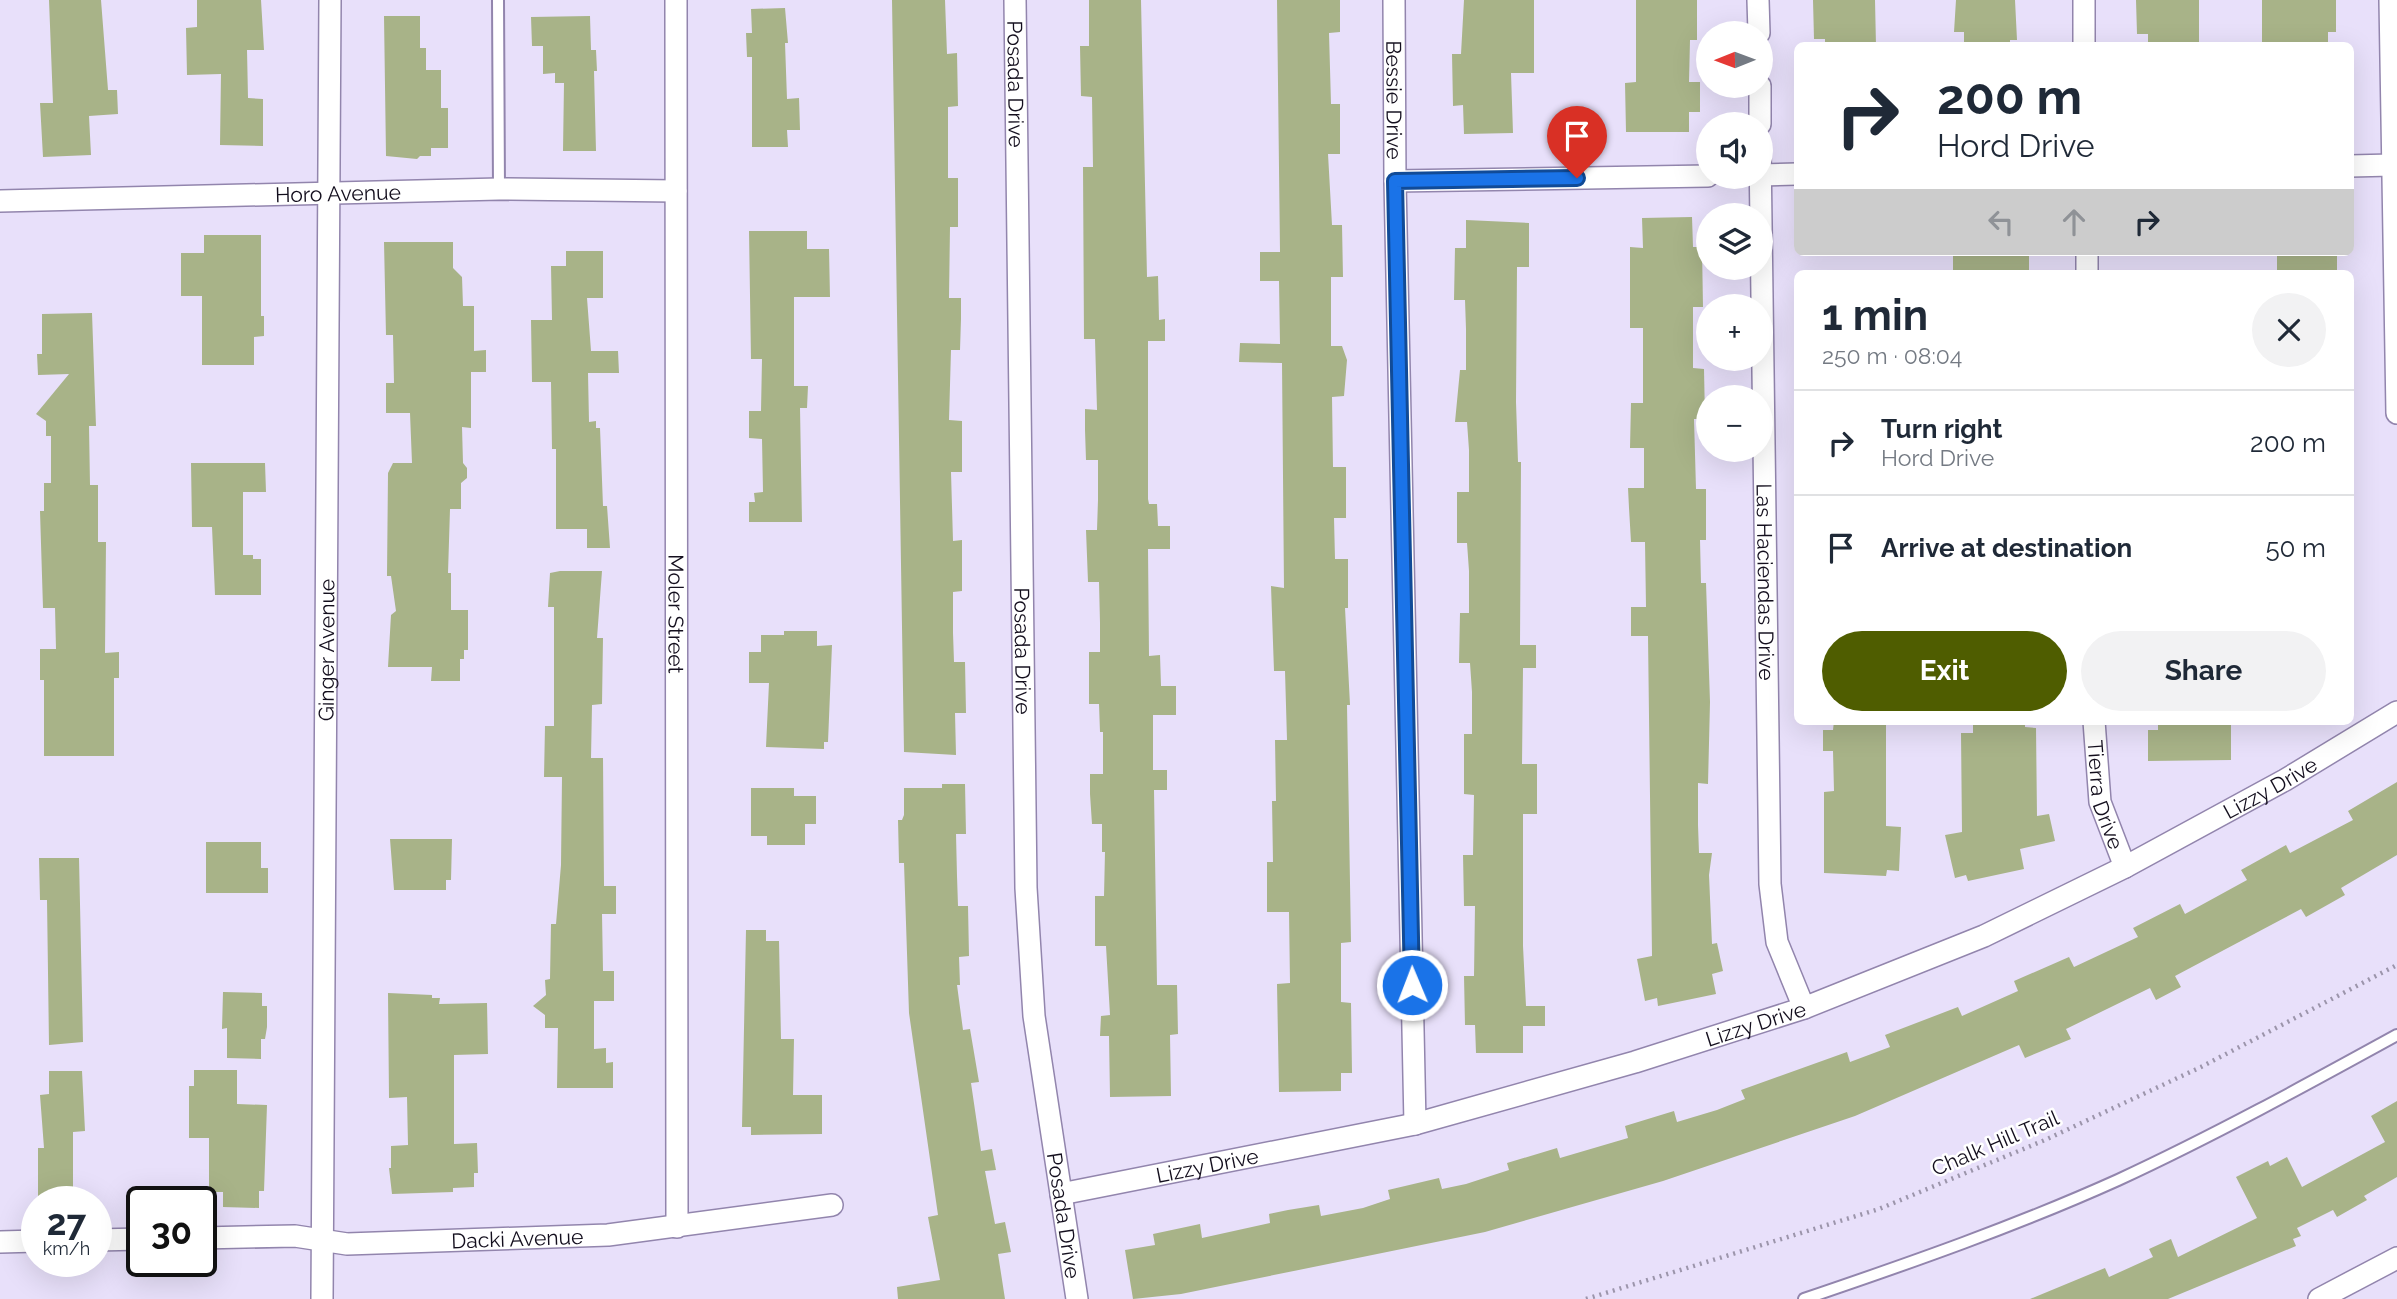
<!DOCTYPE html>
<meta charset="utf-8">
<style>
:root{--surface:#fff;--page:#f2f2f3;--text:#1f2937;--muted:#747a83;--line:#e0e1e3;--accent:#4f5d00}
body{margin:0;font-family:Raleway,sans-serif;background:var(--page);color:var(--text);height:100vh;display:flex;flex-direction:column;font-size:26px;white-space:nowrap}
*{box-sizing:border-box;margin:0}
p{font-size:23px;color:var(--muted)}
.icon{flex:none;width:38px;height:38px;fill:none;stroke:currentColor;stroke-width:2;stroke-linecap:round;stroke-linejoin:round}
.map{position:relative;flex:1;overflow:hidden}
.details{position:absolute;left:1794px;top:270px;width:560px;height:455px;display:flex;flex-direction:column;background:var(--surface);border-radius:10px;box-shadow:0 7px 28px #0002}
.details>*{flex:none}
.banner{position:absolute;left:1794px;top:42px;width:560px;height:214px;border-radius:10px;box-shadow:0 7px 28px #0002;background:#fff;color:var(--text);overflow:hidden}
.needle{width:46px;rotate:269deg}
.buttons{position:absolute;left:1696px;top:21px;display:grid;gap:14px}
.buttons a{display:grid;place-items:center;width:77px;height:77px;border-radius:50%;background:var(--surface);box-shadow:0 7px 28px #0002;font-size:35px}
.speed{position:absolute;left:21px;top:1186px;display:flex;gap:14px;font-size:35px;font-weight:700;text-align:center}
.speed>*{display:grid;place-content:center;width:91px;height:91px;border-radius:50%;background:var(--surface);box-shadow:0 7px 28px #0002;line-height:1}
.speed small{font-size:18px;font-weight:400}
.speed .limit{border:4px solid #111;border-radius:10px;background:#fff;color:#111}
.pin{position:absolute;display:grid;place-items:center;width:60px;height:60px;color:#fff;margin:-72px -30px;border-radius:50% 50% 50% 0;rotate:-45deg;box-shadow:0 0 7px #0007}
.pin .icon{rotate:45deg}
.me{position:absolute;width:77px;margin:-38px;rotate:359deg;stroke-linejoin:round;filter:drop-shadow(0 0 5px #0008)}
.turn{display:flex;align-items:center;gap:24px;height:147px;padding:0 28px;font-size:32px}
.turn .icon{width:91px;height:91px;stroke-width:2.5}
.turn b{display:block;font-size:49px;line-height:60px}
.lanes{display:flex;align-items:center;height:66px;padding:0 28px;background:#0003;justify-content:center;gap:35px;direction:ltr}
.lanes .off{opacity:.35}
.round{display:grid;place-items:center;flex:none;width:74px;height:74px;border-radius:37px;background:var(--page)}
.overview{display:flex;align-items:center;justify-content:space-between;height:119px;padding:0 28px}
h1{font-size:42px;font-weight:700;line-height:52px}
.button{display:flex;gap:14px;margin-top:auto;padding:14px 28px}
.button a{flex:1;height:80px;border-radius:42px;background:var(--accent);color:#fff;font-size:28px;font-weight:700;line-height:80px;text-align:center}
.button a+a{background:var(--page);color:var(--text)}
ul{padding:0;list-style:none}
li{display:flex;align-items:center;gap:21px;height:105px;padding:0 28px;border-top:2px solid var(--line)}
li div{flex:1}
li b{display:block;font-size:26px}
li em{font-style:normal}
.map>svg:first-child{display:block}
</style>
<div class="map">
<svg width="2397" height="1299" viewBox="0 0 2397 1299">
<rect width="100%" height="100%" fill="#e8e0fa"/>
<!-- building -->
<path fill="#a8b388" d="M 49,0 L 101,0 L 108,90 L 117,90 L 118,114 L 89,116 L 91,155 L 43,157 L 40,103 L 53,103 Z
M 197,0 L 261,0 L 264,50 L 247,50 L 248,98 L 263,99 L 263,146 L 220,145 L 221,74 L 187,75 L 186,28 L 197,27 Z
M 892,0 L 945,0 L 947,54 L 957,53 L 958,106 L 948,107 L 948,178 L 958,178 L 958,227 L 950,227 L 949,298 L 961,298 L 961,319 L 960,350 L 951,350 L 949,420 L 962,421 L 962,472 L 951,472 L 953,541 L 962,540 L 962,591 L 953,592 L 953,633 L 954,662 L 965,662 L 966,713 L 955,713 L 956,755 L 904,752 Z
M 1089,0 L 1141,0 L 1147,277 L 1158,276 L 1159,320 L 1165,319 L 1165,341 L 1148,341 L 1148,499 L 1149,504 L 1157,504 L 1158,526 L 1170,526 L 1170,549 L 1148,549 L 1149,656 L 1160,655 L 1161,686 L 1176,686 L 1176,715 L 1153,715 L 1153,770 L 1167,770 L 1167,790 L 1154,790 L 1157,985 L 1177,985 L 1178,1034 L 1170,1035 L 1171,1096 L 1110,1097 L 1109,1036 L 1100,1036 L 1101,1016 L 1110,1015 L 1106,946 L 1095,946 L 1095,896 L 1104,896 L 1105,852 L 1102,852 L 1102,824 L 1092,824 L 1090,794 L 1090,774 L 1103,774 L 1103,732 L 1100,732 L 1099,704 L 1089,704 L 1089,652 L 1100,652 L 1100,623 L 1099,582 L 1088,582 L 1086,530 L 1097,530 L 1098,500 L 1098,460 L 1086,460 L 1085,430 L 1085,409 L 1097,410 L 1095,339 L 1084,339 L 1083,167 L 1093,167 L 1092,97 L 1081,96 L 1080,46 L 1089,46 Z
M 1277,0 L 1340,0 L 1340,32 L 1329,33 L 1331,104 L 1340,104 L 1340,154 L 1328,154 L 1332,225 L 1342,225 L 1343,277 L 1331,277 L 1331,346 L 1342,346 L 1347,360 L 1344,396 L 1332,397 L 1333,467 L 1346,467 L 1346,518 L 1334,518 L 1335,559 L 1348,559 L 1348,608 L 1345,608 L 1350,705 L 1347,705 L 1351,942 L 1341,943 L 1341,1002 L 1351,1003 L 1352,1073 L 1341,1073 L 1341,1091 L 1279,1092 L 1277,984 L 1290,983 L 1289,912 L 1267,912 L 1267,862 L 1273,862 L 1272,801 L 1276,801 L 1275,740 L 1287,740 L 1285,671 L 1274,671 L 1271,586 L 1284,588 L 1282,363 L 1239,362 L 1240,343 L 1280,344 L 1279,281 L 1260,281 L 1260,252 L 1280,252 Z
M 1464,0 L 1534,0 L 1534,73 L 1511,73 L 1513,133 L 1464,134 L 1463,105 L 1453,106 L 1452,54 L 1461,54 Z
M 1636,0 L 1697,0 L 1697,40 L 1690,40 L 1689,82 L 1700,82 L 1700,112 L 1689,112 L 1689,132 L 1626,132 L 1625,83 L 1636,82 Z
M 1813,0 L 1875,0 L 1876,46 L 1825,46 L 1825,39 L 1814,39 Z
M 1956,0 L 2015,0 L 2017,40 L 2010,40 L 2010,46 L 1964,46 L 1964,32 L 1954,32 Z
M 2136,0 L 2199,0 L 2199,46 L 2148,46 L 2148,34 L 2137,34 Z
M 2262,0 L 2336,0 L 2336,32 L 2328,32 L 2328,46 L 2262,46 Z
M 785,8 L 788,43 L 785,43 L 787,99 L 799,98 L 800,130 L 787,130 L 788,147 L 752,147 L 752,57 L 747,57 L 746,33 L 752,33 L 751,9 Z
M 384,16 L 420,16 L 420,48 L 426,48 L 426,70 L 441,70 L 441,108 L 448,108 L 448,148 L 431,148 L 431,156 L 420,156 L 417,159 L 386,156 Z
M 590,16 L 591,50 L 596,50 L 597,71 L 594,71 L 596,151 L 563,151 L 564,83 L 555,83 L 555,73 L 543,74 L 543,46 L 532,46 L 531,17 Z
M 1692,217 L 1693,247 L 1702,247 L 1703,307 L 1693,307 L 1693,368 L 1704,369 L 1705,419 L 1694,419 L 1696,489 L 1706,489 L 1706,540 L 1700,540 L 1701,583 L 1706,583 L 1710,702 L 1708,784 L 1698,783 L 1698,825 L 1699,853 L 1712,853 L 1709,875 L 1712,944 L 1717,943 L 1723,971 L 1712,974 L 1716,994 L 1658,1006 L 1657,998 L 1645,1001 L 1637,959 L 1652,956 L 1648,636 L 1631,636 L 1631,607 L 1646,607 L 1645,542 L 1631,542 L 1629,508 L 1628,488 L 1644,488 L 1644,448 L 1630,448 L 1631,403 L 1643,403 L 1643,328 L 1630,328 L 1630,247 L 1643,248 L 1642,218 Z
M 1466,220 L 1529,223 L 1529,267 L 1517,267 L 1516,402 L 1518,462 L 1521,462 L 1520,645 L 1536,645 L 1536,668 L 1523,668 L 1522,764 L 1537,764 L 1537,814 L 1523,814 L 1523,946 L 1526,1006 L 1545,1006 L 1545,1026 L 1523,1026 L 1523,1053 L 1476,1053 L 1475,1025 L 1465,1025 L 1464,976 L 1474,976 L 1475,906 L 1464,906 L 1463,855 L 1473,855 L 1474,795 L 1464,794 L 1464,734 L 1472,734 L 1472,692 L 1470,663 L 1459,663 L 1460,613 L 1469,613 L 1469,571 L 1467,543 L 1457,543 L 1457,492 L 1469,492 L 1469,450 L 1467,422 L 1455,422 L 1460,370 L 1466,370 L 1466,329 L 1465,300 L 1454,300 L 1455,248 L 1466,248 Z
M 749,231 L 807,231 L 807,249 L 829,249 L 830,297 L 794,297 L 794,386 L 808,386 L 807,408 L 800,408 L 802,522 L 749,522 L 749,502 L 755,502 L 754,493 L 763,492 L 762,439 L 749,438 L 749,411 L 761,411 L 762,359 L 751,359 Z
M 204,235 L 261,235 L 261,316 L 264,316 L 264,336 L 254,337 L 254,365 L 202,365 L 202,296 L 181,296 L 181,253 L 204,253 Z
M 384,242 L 453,242 L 453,268 L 462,277 L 463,306 L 474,306 L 474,351 L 486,350 L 486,372 L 471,372 L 471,428 L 462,427 L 463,463 L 467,468 L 467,478 L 461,483 L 461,509 L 450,509 L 448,573 L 451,573 L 451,610 L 468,610 L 468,650 L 464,650 L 464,659 L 460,659 L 460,681 L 431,681 L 432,667 L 388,667 L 391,615 L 396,611 L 391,576 L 387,576 L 388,473 L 393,463 L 412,463 L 410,413 L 386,413 L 386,383 L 394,383 L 393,335 L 386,335 Z
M 566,251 L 603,251 L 603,298 L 587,298 L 591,351 L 618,351 L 619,373 L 588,373 L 589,422 L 596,421 L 596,428 L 600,428 L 603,506 L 607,506 L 610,548 L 587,548 L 587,529 L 556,529 L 556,449 L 552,449 L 551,382 L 532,382 L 531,320 L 552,320 L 551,266 L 566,266 Z
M 1953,252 L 2029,252 L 2029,273 L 1953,273 Z
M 2277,252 L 2337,252 L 2337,273 L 2277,273 Z
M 92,313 L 96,426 L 89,426 L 90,485 L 98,485 L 98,542 L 106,542 L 105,653 L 119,652 L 119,678 L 114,678 L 114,756 L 44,756 L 44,680 L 40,680 L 40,649 L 56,649 L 55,608 L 43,608 L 40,511 L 44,511 L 44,483 L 51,483 L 51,436 L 46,436 L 46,421 L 36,414 L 69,374 L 38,375 L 37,354 L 42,354 L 42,314 Z
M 191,463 L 265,463 L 266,492 L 243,492 L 243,555 L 253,555 L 253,559 L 261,559 L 261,595 L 215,595 L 212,527 L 192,527 Z
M 560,571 L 602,571 L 597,638 L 603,638 L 602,704 L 592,705 L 591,758 L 603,758 L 604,886 L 616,886 L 616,914 L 602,914 L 603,971 L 614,971 L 614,1001 L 594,1001 L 594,1049 L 606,1048 L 606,1063 L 613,1062 L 613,1088 L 557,1088 L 558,1028 L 545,1028 L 545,1015 L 533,1006 L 546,995 L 545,980 L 550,979 L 551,924 L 556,924 L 561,865 L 562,777 L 544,777 L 545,726 L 554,726 L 554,607 L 548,607 L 550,573 Z
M 784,631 L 817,631 L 817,646 L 832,645 L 828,742 L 824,742 L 824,749 L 766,747 L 769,683 L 749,683 L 749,652 L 761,652 L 761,635 L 784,635 Z
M 1834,721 L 1886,721 L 1886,826 L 1901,827 L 1899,871 L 1887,870 L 1886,876 L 1824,873 L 1824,792 L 1834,791 L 1833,751 L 1823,751 L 1823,730 L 1833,730 Z
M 1973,721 L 2025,721 L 2025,727 L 2036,728 L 2037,816 L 2049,814 L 2055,841 L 2020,849 L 2024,869 L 1968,881 L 1966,875 L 1955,878 L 1945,835 L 1962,832 L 1961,733 L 1973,733 Z
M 2158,721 L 2231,721 L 2231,760 L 2148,761 L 2148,730 L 2158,730 Z
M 2397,782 L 2397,855 L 2341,888 L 2345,895 L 2306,917 L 2301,909 L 2175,976 L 2181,987 L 2156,1000 L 2150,988 L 2066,1029 L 2071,1039 L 2025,1058 L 2019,1045 L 1855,1116 L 1663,1181 L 1485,1232 L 1181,1294 L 1133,1299 L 1125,1250 L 1155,1245 L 1153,1234 L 1200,1224 L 1202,1238 L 1270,1223 L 1269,1214 L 1288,1210 L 1319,1205 L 1321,1216 L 1363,1208 L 1390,1199 L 1388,1190 L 1439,1178 L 1442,1189 L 1466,1184 L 1509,1170 L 1507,1163 L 1557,1148 L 1560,1158 L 1628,1138 L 1625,1126 L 1674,1111 L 1677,1122 L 1717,1110 L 1745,1099 L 1741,1090 L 1847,1052 L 1850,1062 L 1890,1047 L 1885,1035 L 1958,1007 L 1962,1016 L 2018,991 L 2014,981 L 2069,957 L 2074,967 L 2138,937 L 2133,928 L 2180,904 L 2185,914 L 2247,880 L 2241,870 L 2286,845 L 2290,853 L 2353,820 L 2348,811 Z
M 942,784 L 965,784 L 966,834 L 956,834 L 957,876 L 958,906 L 968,906 L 969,956 L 959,957 L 960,985 L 957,985 L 963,1030 L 970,1029 L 979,1082 L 971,1083 L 981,1151 L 992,1149 L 996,1170 L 985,1171 L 995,1224 L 1005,1222 L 1011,1252 L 998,1254 L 1005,1299 L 898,1299 L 897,1287 L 940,1280 L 928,1217 L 938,1215 L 909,1013 L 904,863 L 899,863 L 898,820 L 902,820 L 904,815 L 904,788 L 942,788 Z
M 751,788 L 794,788 L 794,796 L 816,796 L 816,824 L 805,824 L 805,845 L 767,845 L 767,836 L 751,836 Z
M 390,839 L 452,839 L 451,880 L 446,880 L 446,890 L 394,890 Z
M 206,842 L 261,842 L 261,868 L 268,868 L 268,893 L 206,893 Z
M 39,858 L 79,858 L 83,1042 L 49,1045 L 47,900 L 40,900 Z
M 746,930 L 766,930 L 766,941 L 779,941 L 781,1039 L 794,1039 L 793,1095 L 822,1095 L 822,1134 L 751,1135 L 751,1127 L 742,1127 Z
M 223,992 L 262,993 L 262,1006 L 267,1006 L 267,1027 L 265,1039 L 261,1039 L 261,1059 L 227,1058 L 227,1028 L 222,1029 Z
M 388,993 L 432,995 L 432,998 L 440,998 L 439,1004 L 487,1003 L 488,1054 L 454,1055 L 454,1144 L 477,1143 L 478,1173 L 474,1173 L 474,1187 L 453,1188 L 453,1192 L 392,1194 L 389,1168 L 391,1168 L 391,1146 L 408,1145 L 407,1097 L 389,1098 Z
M 194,1070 L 237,1070 L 237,1104 L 267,1105 L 264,1191 L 259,1191 L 259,1208 L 223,1207 L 223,1192 L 209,1192 L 209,1138 L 189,1138 L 189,1086 L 194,1086 Z
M 49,1071 L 82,1071 L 85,1131 L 73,1132 L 73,1202 L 38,1202 L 38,1148 L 44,1148 L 40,1095 L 49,1094 Z
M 2397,1101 L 2397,1177 L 2364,1196 L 2367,1200 L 2337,1217 L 2333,1210 L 2297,1228 L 2301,1236 L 2293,1239 L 2296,1246 L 2168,1299 L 2030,1299 L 2105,1268 L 2109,1277 L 2153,1257 L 2149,1249 L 2171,1239 L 2178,1257 L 2257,1218 L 2236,1177 L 2268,1161 L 2270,1166 L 2287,1157 L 2302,1187 L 2385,1142 L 2371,1116 Z"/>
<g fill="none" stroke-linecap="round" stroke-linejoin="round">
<!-- lane casing -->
<g stroke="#9285ad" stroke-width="14">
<path id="lane" d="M 498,0 L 499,189
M 1804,1299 C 1910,1263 2016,1226 2118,1180 C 2213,1136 2306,1085 2397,1035"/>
</g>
<!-- street casing -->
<g stroke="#9285ad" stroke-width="24">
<g id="street">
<path id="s1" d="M 676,0 L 677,1227"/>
<path id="s2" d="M 1015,0 L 1026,888 L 1034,1016 L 1077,1299"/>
<path id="s3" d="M 1394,0 L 1395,181 L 1415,1124"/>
<path d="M 1758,0 L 1759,33"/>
<path d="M 2084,0 L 2084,46"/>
<path d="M 2390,0 L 2397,413"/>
<path d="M 1760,86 L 1760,124"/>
<path id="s4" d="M 1760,150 L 1770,884 L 1777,942 L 1804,1008"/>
<path d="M 2350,166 L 2392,165"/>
<path d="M 1760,175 L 1797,174"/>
<path d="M 1395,181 L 1708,176"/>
<path id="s5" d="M 0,201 L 499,189 L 676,191"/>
<path d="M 2087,252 L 2087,273"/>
<path id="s6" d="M 2094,721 L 2100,802 L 2125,867"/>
<path id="s7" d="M 1061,1194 L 1415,1124 L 1635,1062 L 1804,1008 L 1984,936 L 2125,867 L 2285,780 L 2397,712"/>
<path id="s8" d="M 201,1238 L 295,1236 L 347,1244 L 608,1235 L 832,1205"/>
<path d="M 96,1240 L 142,1239"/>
<path d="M 0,1242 L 37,1241"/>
<path id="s9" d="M 322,1299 L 330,0"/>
<path d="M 2319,1299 L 2397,1258"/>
</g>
</g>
<!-- path -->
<path stroke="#9c95ab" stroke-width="4.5" stroke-dasharray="2 5" stroke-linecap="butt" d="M 1586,1299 L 1879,1209 L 2045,1140 L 2201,1067 L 2397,965"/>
<!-- lane -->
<use href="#lane" stroke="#fff" stroke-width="10"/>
<!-- street -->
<use href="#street" stroke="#fff" stroke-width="21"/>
</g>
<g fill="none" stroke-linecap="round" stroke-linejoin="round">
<!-- route casing -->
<g stroke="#114b97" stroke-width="18">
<path id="route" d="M 1412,985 L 1395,181 L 1577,178"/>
</g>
<!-- route -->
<use href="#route" stroke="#1a73e8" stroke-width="12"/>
</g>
<g text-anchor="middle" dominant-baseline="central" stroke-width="5" stroke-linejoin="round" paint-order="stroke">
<!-- street labels -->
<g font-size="21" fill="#130e1d" stroke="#fff">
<text stroke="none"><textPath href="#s2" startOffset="84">Posada Drive</textPath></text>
<text stroke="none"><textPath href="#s3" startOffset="100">Bessie Drive</textPath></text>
<text stroke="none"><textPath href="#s5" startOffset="338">Horo Avenue</textPath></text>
<text stroke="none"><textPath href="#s4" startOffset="432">Las Haciendas Drive</textPath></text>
<text stroke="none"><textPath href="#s1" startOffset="614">Moler Street</textPath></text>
<text stroke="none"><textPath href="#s9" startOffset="649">Ginger Avenue</textPath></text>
<text stroke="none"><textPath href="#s2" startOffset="651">Posada Drive</textPath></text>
<text stroke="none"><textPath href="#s7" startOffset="1283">Lizzy Drive</textPath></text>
<text stroke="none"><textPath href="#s6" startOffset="75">Tierra Drive</textPath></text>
<text stroke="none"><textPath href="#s7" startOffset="716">Lizzy Drive</textPath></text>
<text transform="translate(1995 1143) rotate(-23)">Chalk Hill Trail</text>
<text stroke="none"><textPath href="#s7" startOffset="149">Lizzy Drive</textPath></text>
<text stroke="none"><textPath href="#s2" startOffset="1218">Posada Drive</textPath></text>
<text stroke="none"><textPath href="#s8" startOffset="317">Dacki Avenue</textPath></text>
</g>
</g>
</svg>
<div class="buttons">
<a><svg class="needle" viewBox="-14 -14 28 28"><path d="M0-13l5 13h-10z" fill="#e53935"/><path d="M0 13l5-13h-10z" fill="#747a83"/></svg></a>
<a><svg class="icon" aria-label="sound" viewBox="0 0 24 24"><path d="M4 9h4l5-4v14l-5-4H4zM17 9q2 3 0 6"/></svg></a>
<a><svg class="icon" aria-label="layers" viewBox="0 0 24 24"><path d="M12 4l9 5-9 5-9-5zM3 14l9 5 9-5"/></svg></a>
<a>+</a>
<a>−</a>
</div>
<div class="speed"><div>27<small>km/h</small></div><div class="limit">30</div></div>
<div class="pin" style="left:1577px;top:178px;background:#d93025"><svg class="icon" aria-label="arrive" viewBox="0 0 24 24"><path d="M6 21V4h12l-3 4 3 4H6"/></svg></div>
<svg class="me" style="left:1412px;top:985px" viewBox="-20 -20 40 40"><circle r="17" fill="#1a73e8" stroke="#fff" stroke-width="3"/><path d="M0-11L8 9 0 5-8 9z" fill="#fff"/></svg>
<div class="banner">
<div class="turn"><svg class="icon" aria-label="right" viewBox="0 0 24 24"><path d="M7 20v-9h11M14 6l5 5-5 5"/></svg><div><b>200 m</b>Hord Drive</div></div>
<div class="lanes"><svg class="icon off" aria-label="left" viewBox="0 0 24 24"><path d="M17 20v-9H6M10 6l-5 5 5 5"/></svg><svg class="icon off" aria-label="ahead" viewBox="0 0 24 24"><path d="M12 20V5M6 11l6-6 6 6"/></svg><svg class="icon" aria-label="right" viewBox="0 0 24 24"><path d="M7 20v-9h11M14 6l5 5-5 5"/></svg></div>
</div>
<section class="details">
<div class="overview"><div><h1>1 min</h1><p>250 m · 08:04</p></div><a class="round"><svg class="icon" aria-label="close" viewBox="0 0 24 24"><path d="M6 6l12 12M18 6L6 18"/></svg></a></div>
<ul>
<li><svg class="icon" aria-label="right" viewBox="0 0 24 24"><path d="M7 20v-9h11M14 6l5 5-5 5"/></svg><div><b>Turn right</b><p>Hord Drive</p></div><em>200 m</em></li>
<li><svg class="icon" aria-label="arrive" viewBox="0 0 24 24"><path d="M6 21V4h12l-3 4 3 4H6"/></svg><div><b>Arrive at destination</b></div><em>50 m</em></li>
</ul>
<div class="button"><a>Exit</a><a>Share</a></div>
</section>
</div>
